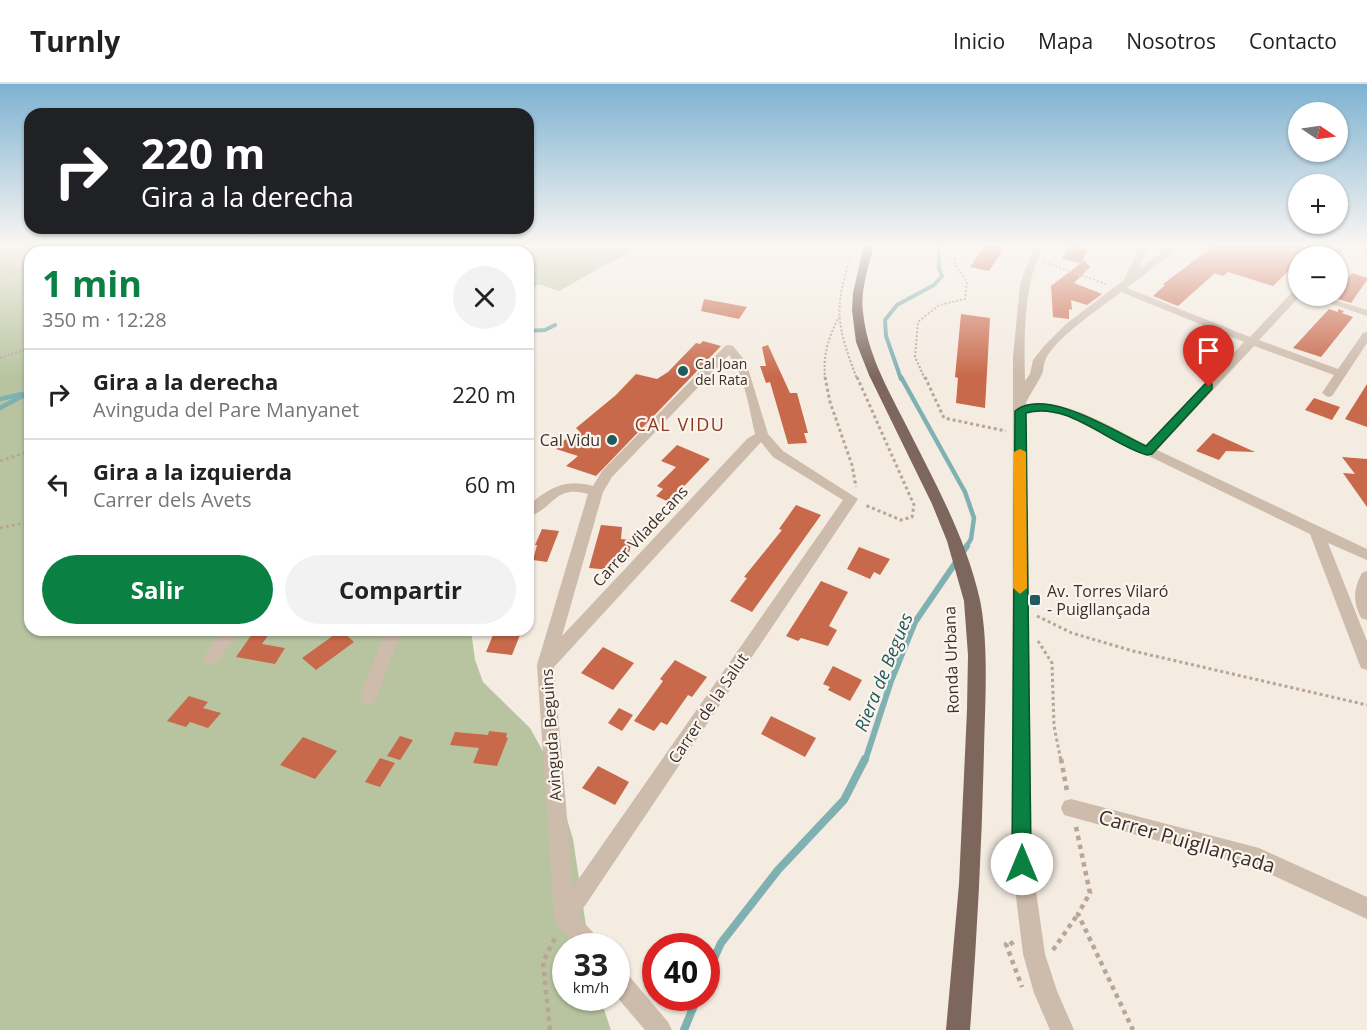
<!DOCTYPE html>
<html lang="es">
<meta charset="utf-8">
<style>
:root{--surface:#fff;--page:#f2f2f2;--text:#222;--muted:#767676;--line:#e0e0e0;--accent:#0b8043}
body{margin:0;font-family:"Open Sans",sans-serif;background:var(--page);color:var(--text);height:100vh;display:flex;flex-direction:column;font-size:22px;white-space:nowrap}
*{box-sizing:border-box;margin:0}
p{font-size:20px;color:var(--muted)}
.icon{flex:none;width:33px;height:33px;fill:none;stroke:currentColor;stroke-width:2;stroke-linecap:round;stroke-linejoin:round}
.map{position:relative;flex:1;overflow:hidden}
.side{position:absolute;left:24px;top:162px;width:510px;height:390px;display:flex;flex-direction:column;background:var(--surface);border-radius:18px;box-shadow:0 2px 4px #0004}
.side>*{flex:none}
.guide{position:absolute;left:24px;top:24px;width:510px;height:126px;border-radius:18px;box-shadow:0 2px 4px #0004;background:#202124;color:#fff;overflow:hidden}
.needle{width:39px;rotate:103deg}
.tools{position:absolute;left:1288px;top:18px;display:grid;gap:12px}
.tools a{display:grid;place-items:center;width:60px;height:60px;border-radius:50%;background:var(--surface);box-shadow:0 2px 4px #0004;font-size:30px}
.speed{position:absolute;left:552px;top:849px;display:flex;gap:12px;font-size:30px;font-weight:700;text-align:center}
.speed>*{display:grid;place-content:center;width:78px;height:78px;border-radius:50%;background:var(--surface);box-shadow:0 2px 4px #0004;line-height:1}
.speed small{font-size:15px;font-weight:400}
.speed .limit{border:9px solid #d22;background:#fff;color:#111}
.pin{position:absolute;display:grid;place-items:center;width:51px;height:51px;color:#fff;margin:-62px -26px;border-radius:50% 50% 50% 0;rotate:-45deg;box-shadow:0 0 6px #0007}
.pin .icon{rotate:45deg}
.me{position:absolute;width:66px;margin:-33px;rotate:0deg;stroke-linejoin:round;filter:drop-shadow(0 0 4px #0008)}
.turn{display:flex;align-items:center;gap:21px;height:126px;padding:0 18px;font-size:27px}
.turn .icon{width:78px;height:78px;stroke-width:2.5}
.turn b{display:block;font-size:42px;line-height:51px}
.round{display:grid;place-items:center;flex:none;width:63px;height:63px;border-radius:32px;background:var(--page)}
.headline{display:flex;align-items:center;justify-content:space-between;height:102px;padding:0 18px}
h1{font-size:36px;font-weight:700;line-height:45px;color:var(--accent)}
.cta{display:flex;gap:12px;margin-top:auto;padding:12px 18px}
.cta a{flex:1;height:69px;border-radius:36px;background:var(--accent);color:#fff;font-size:24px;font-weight:700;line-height:69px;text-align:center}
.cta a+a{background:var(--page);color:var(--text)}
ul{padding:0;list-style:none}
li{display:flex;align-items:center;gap:18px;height:90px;padding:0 18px;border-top:2px solid var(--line)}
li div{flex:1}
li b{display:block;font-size:22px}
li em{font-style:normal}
header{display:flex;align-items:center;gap:36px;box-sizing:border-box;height:84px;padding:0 30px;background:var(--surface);border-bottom:2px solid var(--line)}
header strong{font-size:28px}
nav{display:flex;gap:33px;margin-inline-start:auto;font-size:21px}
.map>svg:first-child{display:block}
</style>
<header>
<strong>Turnly</strong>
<nav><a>Inicio</a><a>Mapa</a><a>Nosotros</a><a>Contacto</a></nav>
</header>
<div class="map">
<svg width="1367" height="946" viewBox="0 0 1367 946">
<rect width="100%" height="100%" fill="#f4ebe1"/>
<!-- green -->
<path fill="#b8c4a0" d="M 0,161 L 637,161 L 625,172 L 603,182 L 559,207 L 538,200 L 528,209 L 528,168 L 30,168 L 30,546 L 471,546 L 475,576 L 483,598 L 530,644 L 550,680 L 573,755 L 589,862 L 566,862 L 566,914 L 600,914 L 611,946 L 0,946 Z"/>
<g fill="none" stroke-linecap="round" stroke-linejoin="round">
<!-- stream-far3 -->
<path stroke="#7fb0b2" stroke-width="4" d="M 528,247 L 545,246 L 555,241
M 901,295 L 886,252 L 885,236 L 897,221 L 934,201 L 942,192 L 939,185 L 939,161"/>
<!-- stream-far2 -->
<path stroke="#7fb0b2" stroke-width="4.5" d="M 901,293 L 965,408 L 974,434 L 971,455 L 966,463
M 0,315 L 22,310
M 0,324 L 30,308"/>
<!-- stream-far1 -->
<path stroke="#7fb0b2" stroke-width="6" d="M 865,677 L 891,597 L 915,538 L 967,462"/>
<!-- stream -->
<path stroke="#7fb0b2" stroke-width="8" d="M 706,892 L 721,859 L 778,786 L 844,716 L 865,675
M 684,946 L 697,914"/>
</g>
<!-- building -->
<path fill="#c8694b" d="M 985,161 L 1000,163 L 1002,167 L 989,187 L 970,183 Z
M 1070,161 L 1087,166 L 1081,179 L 1084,176 L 1090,183 L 1074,199 L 1102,210 L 1087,221 L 1071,216 L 1072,226 L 1069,225 L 1069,235 L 1053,233 L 1051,202 L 1081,179 L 1062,175 Z
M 1215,161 L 1314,161 L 1299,172 L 1299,177 L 1273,202 L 1228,188 L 1223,192 L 1215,189 L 1178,222 L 1153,212 L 1165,201 L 1163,200 Z
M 1352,189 L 1367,194 L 1367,196 L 1351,219 L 1338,215 L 1338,200 L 1343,201 Z
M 704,215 L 747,223 L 739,235 L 701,227 Z
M 1329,225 L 1338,228 L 1338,225 L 1344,227 L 1342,229 L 1353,233 L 1321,273 L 1293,264 Z
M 961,230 L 990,234 L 985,324 L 956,319 L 958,294 L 955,293 Z
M 703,257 L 721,262 L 596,392 L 566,382 L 578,372 L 556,365 L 559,362 L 555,361 L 580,348 L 576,344 L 616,311 L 636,290 L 657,295 L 668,288 L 696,259 L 700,260 Z
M 768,261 L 790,309 L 797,309 L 808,349 L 804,349 L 807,359 L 788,360 L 770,298 L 766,299 L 760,282 L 766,282 L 762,263 Z
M 1367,300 L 1367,343 L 1345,335 Z
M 1314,314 L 1340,323 L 1332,336 L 1305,326 Z
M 1213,349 L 1255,368 L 1226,367 L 1219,376 L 1196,367 Z
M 677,361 L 710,375 L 669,418 L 656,412 L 663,405 L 657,402 L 676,383 L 661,377 Z
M 1342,373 L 1367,375 L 1367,423 L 1343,389 L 1355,390 Z
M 796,421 L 821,431 L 752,528 L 730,517 L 747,494 L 744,493 L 782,446 L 779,445 Z
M 601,441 L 622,443 L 621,455 L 632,456 L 628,474 L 621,473 L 611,486 L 589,484 Z
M 542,445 L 559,447 L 547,478 L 533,476 L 537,461 L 535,461 Z
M 859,463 L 890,475 L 880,491 L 874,488 L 870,495 L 847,485 Z
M 821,497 L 848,508 L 829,542 L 837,546 L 828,562 L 801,554 L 798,557 L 786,552 Z
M 255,546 L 272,546 L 262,560 L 285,564 L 275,580 L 236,573 Z
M 341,546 L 354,558 L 316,586 L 302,574 Z
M 495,546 L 522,546 L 512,571 L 486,568 Z
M 603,563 L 634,579 L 613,606 L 581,589 Z
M 675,576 L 707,593 L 692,613 L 688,611 L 667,641 L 661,638 L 654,647 L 634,637 L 663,597 L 660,595 Z
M 833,582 L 862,596 L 850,617 L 828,606 L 830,603 L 823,600 Z
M 189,612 L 208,618 L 203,624 L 221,629 L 208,644 L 190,638 L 186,643 L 167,637 Z
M 619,624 L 633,631 L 622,647 L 608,639 Z
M 771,632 L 816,654 L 805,673 L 761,650 Z
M 489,647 L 507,649 L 506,653 L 508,654 L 497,682 L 473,679 L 479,664 L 450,661 L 455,648 L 488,651 Z
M 400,652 L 413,656 L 400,676 L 387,672 Z
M 303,653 L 337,667 L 315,695 L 280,681 Z
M 380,674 L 395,679 L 380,703 L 365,698 Z
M 598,682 L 629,698 L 615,721 L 582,704 Z"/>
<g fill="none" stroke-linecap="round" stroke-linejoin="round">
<!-- path-far2 -->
<path stroke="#b9a596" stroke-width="2" stroke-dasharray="2 2" stroke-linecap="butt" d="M 34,168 L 79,163
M 66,168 L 79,163 L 109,161
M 215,168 L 219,161
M 851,171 C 833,226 837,242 857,295
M 0,176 L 30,169
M 1044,178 L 1106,200
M 0,194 L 30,182
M 0,274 L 30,264
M 825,295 C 823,271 828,254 839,233
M 925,295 L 915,273 L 918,238 L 939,221 L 965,215 L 967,198 L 955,181 L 954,161"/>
<!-- path-far1 -->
<path stroke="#b9a596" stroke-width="3" stroke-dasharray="3 3" stroke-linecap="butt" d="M 825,293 L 830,318 L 852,381 L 856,403
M 857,293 L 914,421 L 912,433 L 901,436 L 865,421
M 925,293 L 944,334 L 1006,347
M 0,377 L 30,367
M 0,444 L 30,438
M 1037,532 L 1072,549 L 1133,567 L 1367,621
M 1038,557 L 1052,579 L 1054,642 L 1061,677"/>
<!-- path -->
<path stroke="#b9a596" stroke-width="4.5" stroke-dasharray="4.5 4.5" stroke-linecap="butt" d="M 1061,675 L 1067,707
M 1076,743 L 1090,809 L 1078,830 L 1133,946
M 1013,861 L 1010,857 L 1006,860 L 1022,903
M 1053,866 L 1078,830
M 550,946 L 543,878 L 556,852"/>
<!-- minor -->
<path fill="#cdbbac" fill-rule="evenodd" d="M 1034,161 L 1043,161 C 1023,203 1024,251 1025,297 L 1030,290 L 1033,276 L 1044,262 L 1066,240 L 1124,196 L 1140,161 L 1149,161 L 1139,185 L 1171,161 L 1182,161 L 1127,204 L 1250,253 L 1295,205 L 1299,204 L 1300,212 L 1259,256 L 1338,285 L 1363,249 L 1367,248 L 1367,259 L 1332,312 L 1328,313 L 1322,309 L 1334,291 L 1254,262 L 1157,366 L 1367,465 L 1367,476 L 1328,459 L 1367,557 L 1367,586 L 1361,584 L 1359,579 L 1310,450 L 1060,329 L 1038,326 L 1026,329 L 1032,780 L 1045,870 L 1057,907 L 1074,946 L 1050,946 L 1034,909 L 1023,870 L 1012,780 L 1013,273 L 1020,201 ZM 1121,208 L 1244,258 L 1147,361 C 1113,345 1063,311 1025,322 C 1028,312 1037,301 1042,290 C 1044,286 1043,281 1045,277 C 1054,254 1101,224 1121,208 Z
M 1338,161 L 1367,163 L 1367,169 L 1346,163 L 1337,172 L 1328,172 Z
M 1307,212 L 1321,212 L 1367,226 L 1367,232 Z
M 729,261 L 733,262 L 746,278 L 768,350 L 783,367 L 858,415 L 578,832 L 598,854 L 601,862 L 576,862 L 557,841 L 554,833 L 537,581 L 588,410 C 554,400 554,425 528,433 L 528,421 C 550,404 565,394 593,402 L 602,387 L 725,262 ZM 729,271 C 745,292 749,324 755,350 L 747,355 L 562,552 L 603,408 L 612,393 ZM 761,358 L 773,373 L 843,416 L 573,803 L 554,583 Z
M 1367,487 L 1367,536 L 1361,534 C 1353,518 1353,506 1362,489 Z
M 223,546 L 240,546 L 217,578 L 211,580 L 205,578 L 203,573 Z
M 386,546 L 402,546 L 377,613 L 374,618 L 368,621 L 362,618 L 359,613 Z
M 1071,715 L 1259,764 L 1367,813 L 1367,835 L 1257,784 L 1064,731 L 1061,724 L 1064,717 Z
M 616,883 L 624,886 L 668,938 L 672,946 L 645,946 L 616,912 Z"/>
<!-- major -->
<path fill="#7d675c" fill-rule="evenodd" d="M 864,161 L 874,161 C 869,182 860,206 863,228 C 867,268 886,302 904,337 C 933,395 966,453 980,516 C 989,561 985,620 984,665 C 982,759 977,852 970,946 L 946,946 L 959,800 L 967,626 L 968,571 L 964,517 L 947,457 L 932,420 L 869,291 L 856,258 L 852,226 L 853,209 Z"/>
</g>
<!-- sky -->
<linearGradient id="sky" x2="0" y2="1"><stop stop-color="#7eb2d2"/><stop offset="0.55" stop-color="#faf6f2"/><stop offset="1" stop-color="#faf6f2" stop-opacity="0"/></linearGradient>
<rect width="1367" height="293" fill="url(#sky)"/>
<!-- route -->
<path fill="#0b8043" stroke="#07532c" stroke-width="1.5" d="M 1209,299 L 1212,300 L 1212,305 L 1152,370 L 1147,371 C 1108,360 1069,317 1026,329 L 1031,780 L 1028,787 L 1022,790 L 1015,787 L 1012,780 L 1015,327 C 1045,302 1116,348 1146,362 L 1205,300 Z"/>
<!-- slow -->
<path fill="#f59e0b" d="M 1020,365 L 1026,368 L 1027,504 L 1020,510 L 1013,504 L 1014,368 Z"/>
<!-- markers -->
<g fill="#1f5a5e" stroke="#fbf5ee" stroke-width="2">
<circle cx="683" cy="287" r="6"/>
<circle cx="612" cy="356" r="6"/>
<rect x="1029" y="510" width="12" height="12" rx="3"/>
</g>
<g text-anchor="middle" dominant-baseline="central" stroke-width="4.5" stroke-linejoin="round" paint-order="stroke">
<!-- far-poi labels -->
<g font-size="14" fill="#3b302b" stroke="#fbf5ee" text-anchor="start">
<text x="695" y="279">Cal Joan<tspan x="695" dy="16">del Rata</tspan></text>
</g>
<!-- poi labels -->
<g font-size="16" fill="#3b302b" stroke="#fbf5ee" text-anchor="end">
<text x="600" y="356">Cal Vidu</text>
<text x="1047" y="507" text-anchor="start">Av. Torres Vilaró<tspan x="1047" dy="18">- Puigllançada</tspan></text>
</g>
<!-- street labels -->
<g font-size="16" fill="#3b302b" stroke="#fbf5ee">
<text transform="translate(640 452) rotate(-47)">Carrer Viladecans</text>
<text transform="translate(951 576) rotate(-92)">Ronda Urbana</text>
<text transform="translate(708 624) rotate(-56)">Carrer de la Salut</text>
<text transform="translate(551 651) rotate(-94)">Avinguda Beguins</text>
</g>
<!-- neighbourhood labels -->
<g font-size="18" letter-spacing="1.5" fill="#8c3b22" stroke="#fbf5ee">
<text x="680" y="340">CAL VIDU</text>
</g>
<!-- water labels -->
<g font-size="18" font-style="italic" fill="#1f5a5e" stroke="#fbf5ee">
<text transform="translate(883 588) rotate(-68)">Riera de Begues</text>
</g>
<!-- near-street labels -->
<g font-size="20" fill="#3b302b" stroke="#fbf5ee">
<text transform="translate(1187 757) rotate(16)">Carrer Puigllançada</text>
</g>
</g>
</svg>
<div class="tools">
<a><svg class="needle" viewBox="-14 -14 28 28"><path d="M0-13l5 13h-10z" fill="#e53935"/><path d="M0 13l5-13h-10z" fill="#767676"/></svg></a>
<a>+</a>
<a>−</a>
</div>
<div class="speed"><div>33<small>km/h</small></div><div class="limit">40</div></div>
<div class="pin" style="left:1209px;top:303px;background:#d93025"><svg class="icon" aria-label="arrive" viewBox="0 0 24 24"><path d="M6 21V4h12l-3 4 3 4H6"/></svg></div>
<svg class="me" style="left:1022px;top:780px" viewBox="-20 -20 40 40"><circle r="19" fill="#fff"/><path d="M0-13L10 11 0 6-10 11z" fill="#0b8043"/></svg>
<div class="guide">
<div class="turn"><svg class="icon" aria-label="right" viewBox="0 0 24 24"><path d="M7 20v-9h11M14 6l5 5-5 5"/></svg><div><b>220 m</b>Gira a la derecha</div></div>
</div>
<section class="side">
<div class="headline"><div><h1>1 min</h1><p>350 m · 12:28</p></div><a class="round"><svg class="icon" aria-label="close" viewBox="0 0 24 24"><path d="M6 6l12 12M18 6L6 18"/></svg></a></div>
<ul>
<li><svg class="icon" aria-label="right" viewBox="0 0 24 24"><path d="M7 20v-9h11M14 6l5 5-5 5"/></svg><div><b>Gira a la derecha</b><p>Avinguda del Pare Manyanet</p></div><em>220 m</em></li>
<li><svg class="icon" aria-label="left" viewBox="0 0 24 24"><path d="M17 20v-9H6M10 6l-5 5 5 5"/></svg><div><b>Gira a la izquierda</b><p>Carrer dels Avets</p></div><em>60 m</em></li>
</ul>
<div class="cta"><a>Salir</a><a>Compartir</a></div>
</section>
</div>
